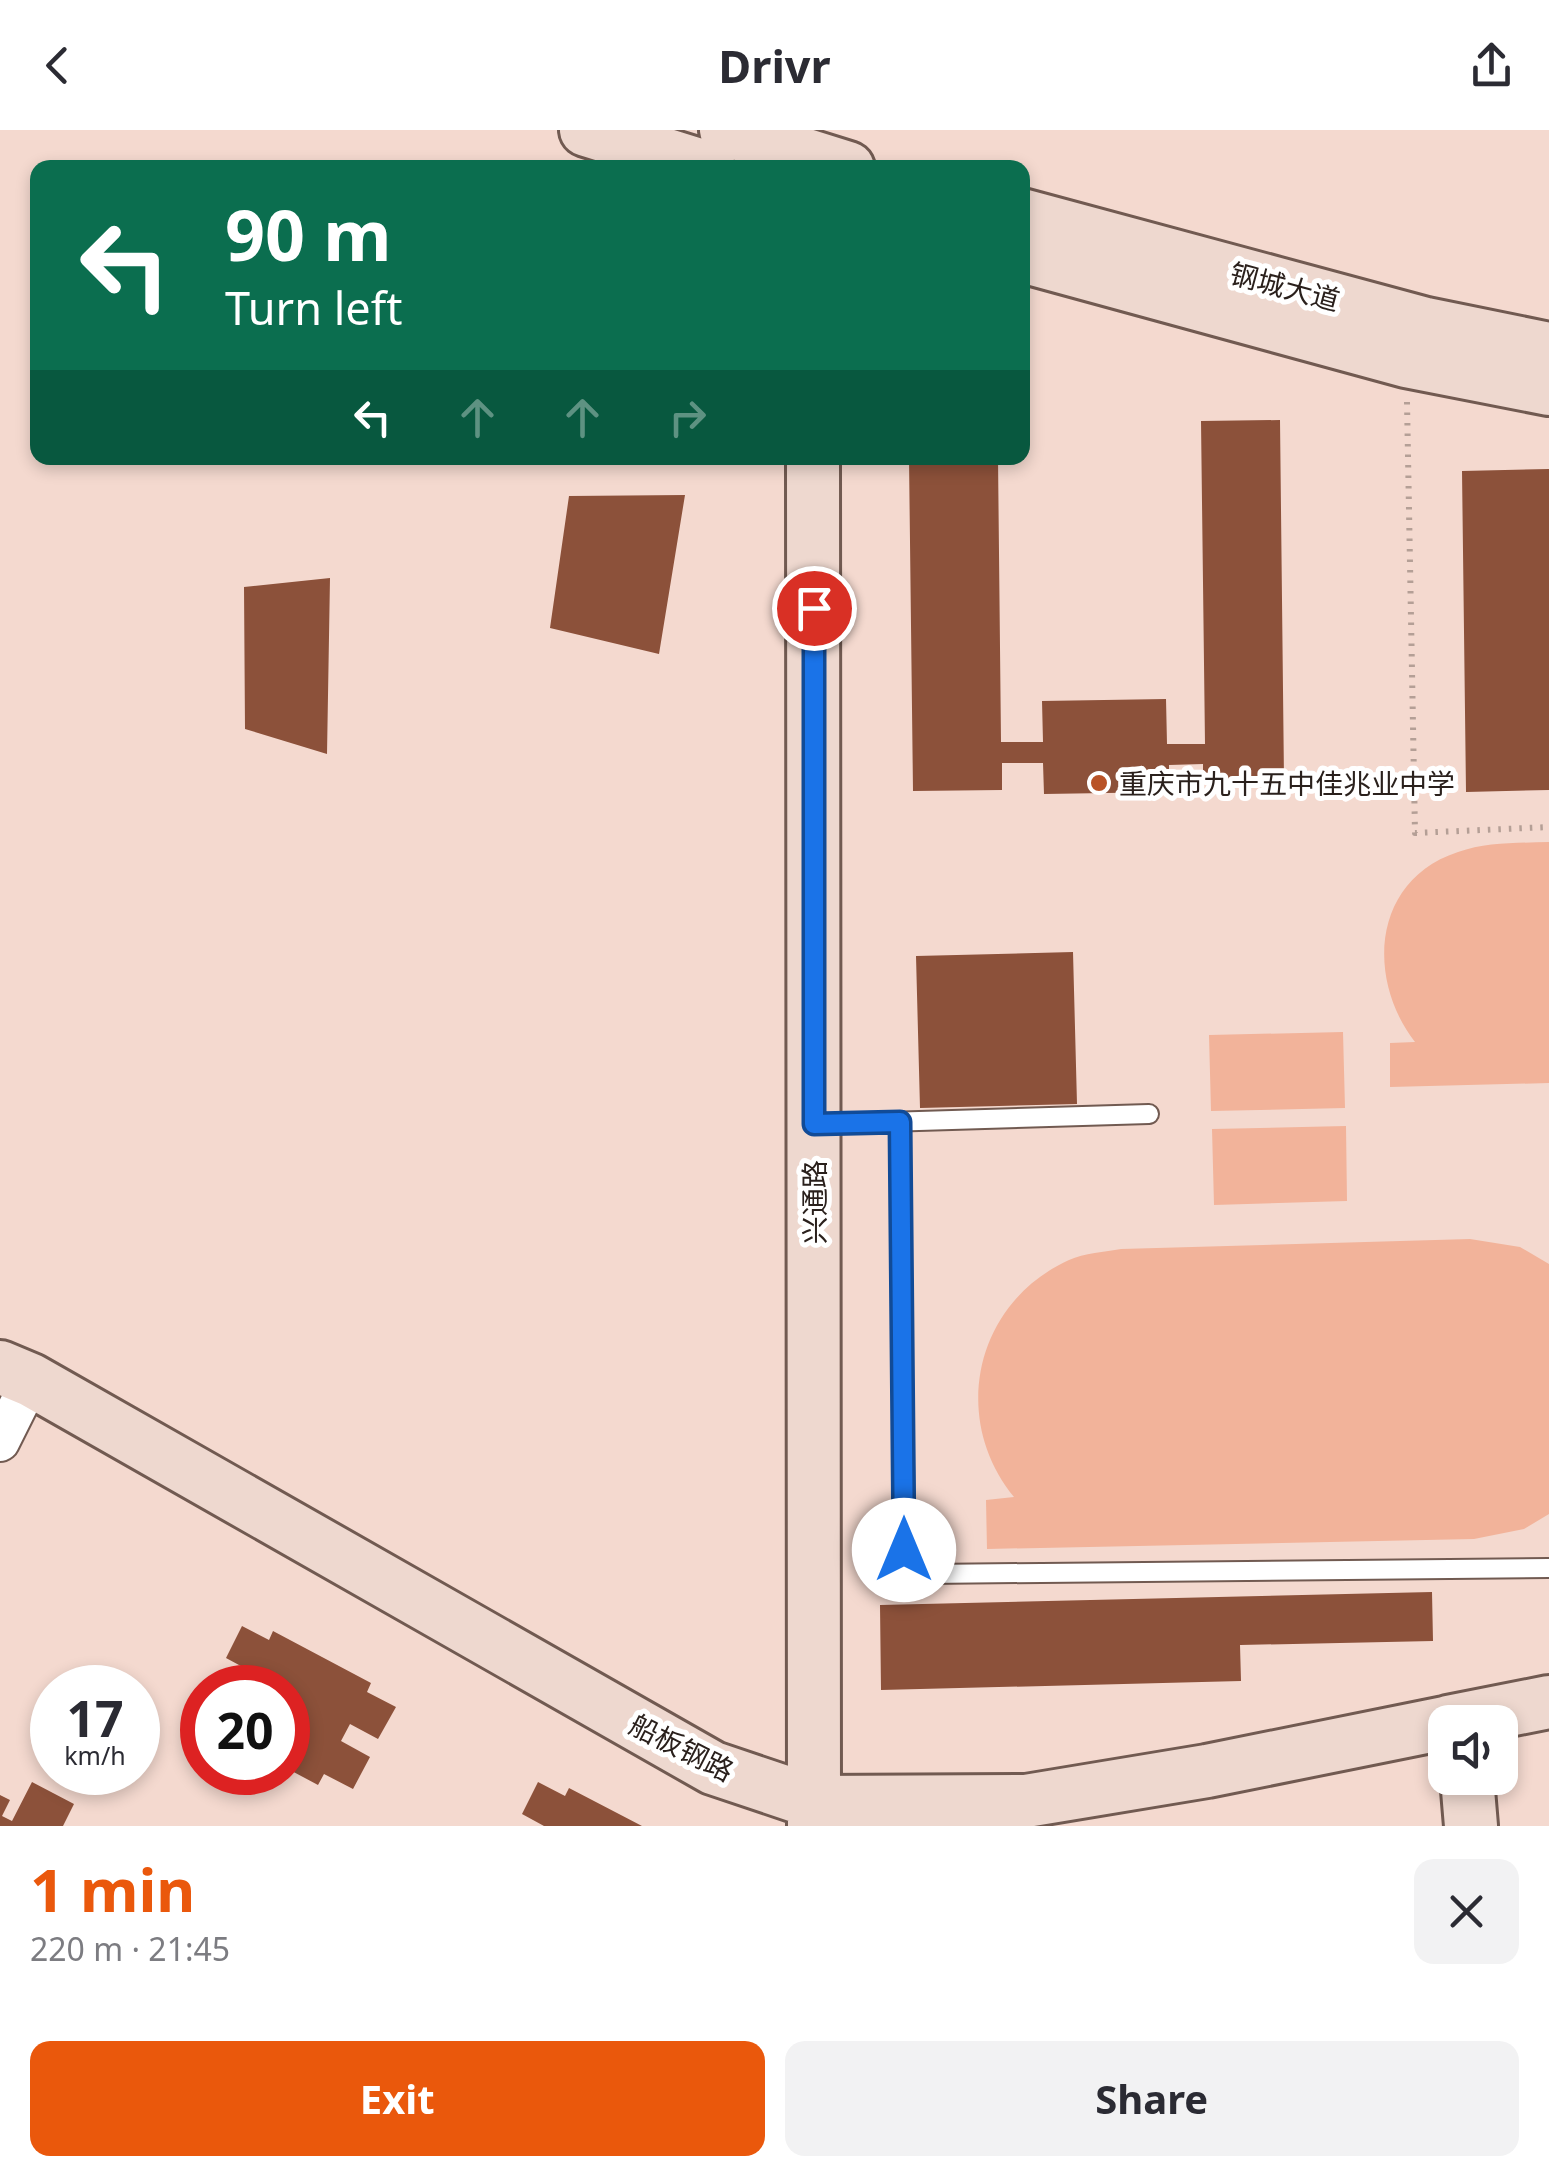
<!DOCTYPE html>
<meta charset="utf-8">
<style>
:root{--surface:#fff;--page:#f2f2f3;--text:#2b2b33;--muted:#7c7c81;--accent:#ea580c}
body{margin:0;font-family:"Noto Sans","Noto Sans SC",sans-serif;background:var(--page);color:var(--text);height:100vh;display:flex;flex-direction:column;font-size:38px;white-space:nowrap}
*{box-sizing:border-box;margin:0}
p{font-size:32px;color:var(--muted)}
.icon{flex:none;width:55px;height:55px;fill:none;stroke:currentColor;stroke-width:2;stroke-linecap:round;stroke-linejoin:round}
.map{position:relative;height:1696px;overflow:hidden}
.drawer{display:flex;flex-direction:column;background:var(--surface);flex:1}
.drawer>*{flex:none}
.top-card{position:absolute;left:30px;top:30px;width:1000px;height:305px;border-radius:20px;box-shadow:0 5px 15px #0003;background:#0b6e4f;color:#fff;overflow:hidden}
.buttons{position:absolute;left:1428px;top:1575px;display:grid;gap:20px}
.buttons a{display:grid;place-items:center;width:90px;height:90px;border-radius:20px;background:var(--surface);box-shadow:0 5px 15px #0003;font-size:50px}
.speed{position:absolute;left:30px;top:1535px;display:flex;gap:20px;font-size:50px;font-weight:700;text-align:center}
.speed>*{display:grid;place-content:center;width:130px;height:130px;border-radius:50%;background:var(--surface);box-shadow:0 5px 15px #0003;line-height:1}
.speed small{font-size:25px;font-weight:400}
.speed .limit{border:15px solid #d22;background:#fff;color:#111}
.pin{position:absolute;display:grid;place-items:center;width:85px;height:85px;color:#fff;margin:-42px;border:5px solid #fff;border-radius:50%;box-shadow:0 2px 10px #0007}
.me{position:absolute;width:110px;margin:-55px;rotate:0deg;stroke-linejoin:round;filter:drop-shadow(0 0 8px #0008)}
.turn{display:flex;align-items:center;gap:35px;height:210px;padding:0 30px;font-size:45px}
.turn .icon{width:130px;height:130px;stroke-width:2.5}
.turn b{display:block;font-size:70px;line-height:85px}
.lanes{display:flex;align-items:center;height:95px;padding:0 30px;background:#0003;justify-content:center;gap:50px;direction:ltr}
.lanes .off{opacity:.35}
.round{display:grid;place-items:center;flex:none;width:105px;height:105px;border-radius:20px;background:var(--page)}
.head{display:flex;align-items:center;justify-content:space-between;height:170px;padding:0 30px}
h1{font-size:60px;font-weight:700;line-height:75px;color:var(--accent)}
.button{display:flex;gap:20px;margin-top:auto;padding:20px 30px}
.button a{flex:1;height:115px;border-radius:20px;background:var(--accent);color:#fff;font-size:40px;font-weight:700;line-height:115px;text-align:center}
.button a+a{background:var(--page);color:var(--text)}
header{display:flex;justify-content:space-between;align-items:center;height:130px;padding:0 30px;background:var(--surface);font-size:45px;font-weight:700}
.map>svg:first-child{display:block}
</style>
<header><svg class="icon" aria-label="back" viewBox="0 0 24 24"><path d="M15 5l-7 7 7 7"/></svg>Drivr<svg class="icon" aria-label="share" viewBox="0 0 24 24"><path d="M12 15V3M7 8l5-5 5 5M5 13v7h14v-7"/></svg></header>
<div class="map">
<svg width="1549" height="1696" viewBox="0 0 1549 1696">
<rect width="100%" height="100%" fill="#f4d9cf"/>
<!-- green -->
<path fill="#f2b39a" d="M 1549,712 L 1549,953 L 1390,957 L 1390,913 L 1415,912 C 1366,849 1372,750 1458,722 C 1487,712 1518,713 1549,712 Z
M 1343,902 L 1345,978 L 1211,981 L 1209,905 Z
M 1346,996 L 1347,1071 L 1214,1075 L 1212,999 Z
M 1470,1109 L 1520,1117 L 1549,1134 L 1549,1384 L 1524,1399 L 1474,1409 L 987,1419 L 986,1370 L 1014,1367 C 950,1289 974,1173 1069,1130 C 1084,1123 1105,1122 1121,1119 Z"/>
<!-- building -->
<path fill="#8c513a" d="M 1280,290 L 1284,650 L 1203,652 L 1203,634 L 1169,635 L 1169,662 L 1044,664 L 1043,633 L 1002,633 L 1002,660 L 913,661 L 909,328 L 998,328 L 1001,612 L 1043,612 L 1042,571 L 1166,569 L 1167,614 L 1205,614 L 1201,291 Z
M 1549,339 L 1549,660 L 1466,662 L 1462,341 Z
M 685,365 L 659,524 L 550,498 L 569,366 Z
M 330,448 L 327,624 L 245,599 L 244,457 Z
M 1073,822 L 1077,974 L 920,978 L 916,826 Z
M 1432,1462 L 1433,1511 L 1240,1515 L 1241,1551 L 881,1560 L 880,1475 Z
M 242,1496 L 269,1510 L 273,1501 L 371,1553 L 367,1562 L 396,1577 L 378,1609 L 350,1594 L 341,1611 L 370,1627 L 353,1659 L 324,1644 L 318,1655 L 288,1639 L 288,1558 L 244,1558 L 252,1542 L 226,1528 Z
M 217,1546 L 238,1558 L 211,1558 Z
M 32,1652 L 74,1674 L 63,1696 L 0,1696 L 0,1665 L 10,1670 L 2,1686 L 12,1691 Z
M 538,1652 L 565,1666 L 569,1658 L 642,1696 L 544,1696 L 522,1684 Z"/>
<g fill="none" stroke-linecap="round" stroke-linejoin="round">
<!-- lane casing -->
<g stroke="#715a51" stroke-width="22">
<path id="lane" d="M 900,992 L 905,1419 L 927,1444 L 1549,1438
M 820,994 L 1149,984"/>
</g>
<!-- street casing -->
<g stroke="#715a51" stroke-width="42">
<path id="street" d="M 0,1312 L 31,1250"/>
</g>
<!-- secondary casing -->
<g stroke="#715a51" stroke-width="58">
<path id="secondary" d="M 586,0 L 709,38
M 726,0 L 848,38
M 1022,85 L 1426,194 L 1549,219
M 1022,126 L 1406,231 L 1549,259
M 813,328 L 814,1696
M 0,1237 L 31,1250 L 713,1638 L 814,1672 L 1026,1671 L 1207,1641 L 1445,1593
M 1448,1592 L 1549,1572
M 1467,1648 L 1471,1696"/>
</g>
<!-- path -->
<path stroke="#b49f96" stroke-width="6" stroke-dasharray="2.5 8" stroke-linecap="butt" d="M 1407,272 L 1415,703 L 1549,697"/>
<!-- lane -->
<use href="#lane" stroke="#fff" stroke-width="18"/>
<!-- street -->
<use href="#street" stroke="#fff" stroke-width="38"/>
<!-- secondary -->
<use href="#secondary" stroke="#eed8cf" stroke-width="52"/>
</g>
<g fill="none" stroke-linecap="round" stroke-linejoin="round">
<!-- route casing -->
<g stroke="#114b97" stroke-width="25">
<path id="route" d="M 814,478 L 814,994 L 900,992 L 904,1420"/>
</g>
<!-- route -->
<use href="#route" stroke="#1a73e8" stroke-width="18"/>
</g>
<!-- markers -->
<circle fill="#b95327" stroke="#fff" stroke-width="4" cx="1099" cy="653" r="10"/>
<g text-anchor="middle" dominant-baseline="central" stroke-width="10" stroke-linejoin="round" paint-order="stroke">
<!-- street labels -->
<g font-size="28" fill="#2a201c" stroke="#fff">
<text transform="translate(1285 156) rotate(15)">钢城大道</text>
<text transform="translate(814 1072) rotate(-90)">兴通路</text>
<text transform="translate(682 1617) rotate(27)">船板钢路</text>
</g>
<!-- poi labels -->
<g font-size="28" fill="#2a201c" stroke="#fff" text-anchor="start">
<text x="1119" y="653">重庆市九十五中佳兆业中学</text>
</g>
</g>
</svg>
<div class="buttons">
<a><svg class="icon" aria-label="sound" viewBox="0 0 24 24"><path d="M4 9h4l5-4v14l-5-4H4zM17 9q2 3 0 6"/></svg></a>
</div>
<div class="speed"><div>17<small>km/h</small></div><div class="limit">20</div></div>
<div class="pin" style="left:814px;top:478px;background:#d93025"><svg class="icon" aria-label="arrive" viewBox="0 0 24 24"><path d="M6 21V4h12l-3 4 3 4H6"/></svg></div>
<svg class="me" style="left:904px;top:1420px" viewBox="-20 -20 40 40"><circle r="19" fill="#fff"/><path d="M0-13L10 11 0 6-10 11z" fill="#1a73e8"/></svg>
<div class="top-card">
<div class="turn"><svg class="icon" aria-label="left" viewBox="0 0 24 24"><path d="M17 20v-9H6M10 6l-5 5 5 5"/></svg><div><b>90 m</b>Turn left</div></div>
<div class="lanes"><svg class="icon" aria-label="left" viewBox="0 0 24 24"><path d="M17 20v-9H6M10 6l-5 5 5 5"/></svg><svg class="icon off" aria-label="ahead" viewBox="0 0 24 24"><path d="M12 20V5M6 11l6-6 6 6"/></svg><svg class="icon off" aria-label="ahead" viewBox="0 0 24 24"><path d="M12 20V5M6 11l6-6 6 6"/></svg><svg class="icon off" aria-label="right" viewBox="0 0 24 24"><path d="M7 20v-9h11M14 6l5 5-5 5"/></svg></div>
</div>
</div>
<section class="drawer">
<div class="head"><div><h1>1 min</h1><p>220 m · 21:45</p></div><a class="round"><svg class="icon" aria-label="close" viewBox="0 0 24 24"><path d="M6 6l12 12M18 6L6 18"/></svg></a></div>
<div class="button"><a>Exit</a><a>Share</a></div>
</section>
